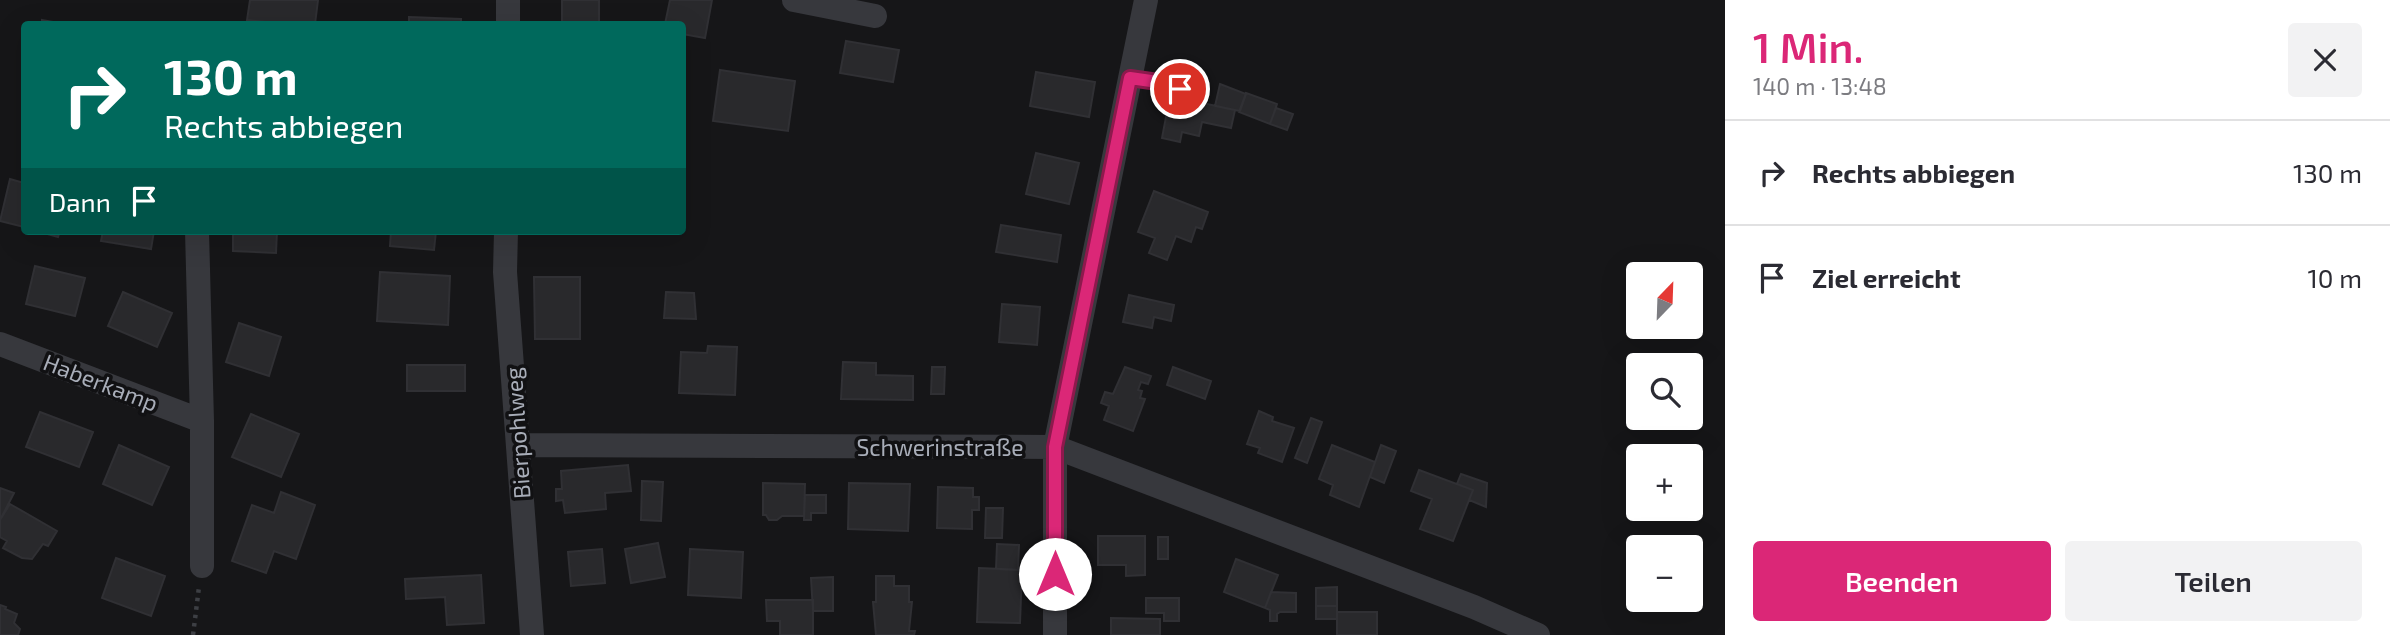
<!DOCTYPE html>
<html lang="de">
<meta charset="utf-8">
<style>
:root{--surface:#fff;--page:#f2f2f3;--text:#2b2b33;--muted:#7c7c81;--line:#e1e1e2;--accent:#db2777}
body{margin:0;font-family:"Exo 2",sans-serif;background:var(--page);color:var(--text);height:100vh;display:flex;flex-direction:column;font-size:26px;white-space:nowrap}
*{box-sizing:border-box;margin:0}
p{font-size:23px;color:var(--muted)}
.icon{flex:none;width:38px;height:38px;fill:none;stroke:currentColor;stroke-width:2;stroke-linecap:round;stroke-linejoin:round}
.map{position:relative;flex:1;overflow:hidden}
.details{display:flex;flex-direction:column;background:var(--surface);width:665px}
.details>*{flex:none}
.banner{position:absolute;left:21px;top:21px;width:665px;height:214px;border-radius:7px;box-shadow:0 7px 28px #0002;background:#00695c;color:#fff;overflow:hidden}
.needle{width:46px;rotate:23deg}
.fabs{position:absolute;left:1626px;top:262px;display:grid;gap:14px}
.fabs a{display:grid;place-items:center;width:77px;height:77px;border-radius:7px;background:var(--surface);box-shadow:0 7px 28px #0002;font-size:35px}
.pin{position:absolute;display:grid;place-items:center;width:60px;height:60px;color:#fff;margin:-30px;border:4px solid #fff;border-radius:50%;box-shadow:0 2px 7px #0007}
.me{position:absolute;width:77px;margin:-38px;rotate:0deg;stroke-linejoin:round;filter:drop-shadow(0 0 5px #0008)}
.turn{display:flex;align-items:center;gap:24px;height:147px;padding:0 28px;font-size:32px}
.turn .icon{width:91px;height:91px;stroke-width:2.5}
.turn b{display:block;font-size:49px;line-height:60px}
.then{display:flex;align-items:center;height:66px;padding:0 28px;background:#0003;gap:14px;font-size:26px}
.round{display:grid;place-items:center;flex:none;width:74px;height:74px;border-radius:7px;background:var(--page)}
.summary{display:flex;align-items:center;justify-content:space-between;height:119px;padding:0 28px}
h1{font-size:42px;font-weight:600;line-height:52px;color:var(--accent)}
.button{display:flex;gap:14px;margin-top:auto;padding:14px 28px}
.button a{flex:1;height:80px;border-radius:7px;background:var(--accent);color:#fff;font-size:28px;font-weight:600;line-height:80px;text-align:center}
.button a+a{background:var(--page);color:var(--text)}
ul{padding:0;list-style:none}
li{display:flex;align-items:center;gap:21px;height:105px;padding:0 28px;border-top:2px solid var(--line)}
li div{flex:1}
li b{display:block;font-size:26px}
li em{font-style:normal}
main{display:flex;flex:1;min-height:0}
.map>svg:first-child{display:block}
</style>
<main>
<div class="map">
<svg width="1725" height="635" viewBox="0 0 1725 635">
<rect width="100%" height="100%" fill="#161618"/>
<!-- building -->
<path fill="#29292c" stroke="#303034" stroke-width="2" d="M 250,0 L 318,0 L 315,24 L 285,24 L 247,20 Z
M 562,0 L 599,0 L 599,24 L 562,24 Z
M 670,0 L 712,0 L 705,38 L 682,34 L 682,24 L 665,24 Z
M 409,17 L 461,19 L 461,24 L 409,24 Z
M 42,20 L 64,24 L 42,24 Z
M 846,41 L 899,50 L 893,82 L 840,73 Z
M 720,70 L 795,81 L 788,131 L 713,121 Z
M 1036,72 L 1095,82 L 1089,117 L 1030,106 Z
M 1220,84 L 1246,94 L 1240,111 L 1215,106 Z
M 1246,93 L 1277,104 L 1270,124 L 1239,112 Z
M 1170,96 L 1235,110 L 1231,128 L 1202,122 L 1199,136 L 1182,132 L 1180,142 L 1162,138 Z
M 1276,108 L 1293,114 L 1287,130 L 1270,124 Z
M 1036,153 L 1079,163 L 1069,204 L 1026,194 Z
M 10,179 L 24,183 L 24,227 L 0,221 Z
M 1154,191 L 1208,212 L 1202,229 L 1196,227 L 1191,242 L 1176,236 L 1167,260 L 1149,253 L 1155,238 L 1138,232 Z
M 1001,225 L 1061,235 L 1057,262 L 996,252 Z
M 37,231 L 60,231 L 58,237 Z
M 103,231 L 154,231 L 151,249 L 101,241 Z
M 233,231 L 277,231 L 276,253 L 233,251 Z
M 391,231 L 436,231 L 434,250 L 390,246 Z
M 35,266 L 85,278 L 75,316 L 26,304 Z
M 380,272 L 450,276 L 448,325 L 377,321 Z
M 534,277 L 580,277 L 580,339 L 535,339 Z
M 123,292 L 172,313 L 157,347 L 108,326 Z
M 666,292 L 694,293 L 696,319 L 664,318 Z
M 1129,295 L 1174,305 L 1171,321 L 1154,317 L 1152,328 L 1123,322 Z
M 1002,304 L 1040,307 L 1037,345 L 999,342 Z
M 239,323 L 281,337 L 269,376 L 226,362 Z
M 708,346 L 737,347 L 735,395 L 679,393 L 681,352 L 707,353 Z
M 843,362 L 876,363 L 876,375 L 913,376 L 913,400 L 841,399 Z
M 407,365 L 465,365 L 465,391 L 407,391 Z
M 932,367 L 945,367 L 944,394 L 931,394 Z
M 1125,367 L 1151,376 L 1148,384 L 1141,382 L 1138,390 L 1142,391 L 1140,398 L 1145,399 L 1133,431 L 1104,420 L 1109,406 L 1101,403 L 1105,392 L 1113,394 Z
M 1173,367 L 1211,381 L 1205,399 L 1167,385 Z
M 1259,411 L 1273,417 L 1272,421 L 1294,428 L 1282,462 L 1258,453 L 1260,448 L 1247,444 Z
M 40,412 L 93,432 L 79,467 L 26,447 Z
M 251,414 L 299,434 L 281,477 L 232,457 Z
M 1311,418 L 1322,422 L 1307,463 L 1295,458 Z
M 119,445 L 169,467 L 152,505 L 103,484 Z
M 1332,445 L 1375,462 L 1359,507 L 1330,495 L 1333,485 L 1319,479 Z
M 1381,445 L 1396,451 L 1384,483 L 1370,477 Z
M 628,465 L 631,491 L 605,493 L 606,509 L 565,513 L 563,500 L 556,501 L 556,489 L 562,489 L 561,471 Z
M 1419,470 L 1473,490 L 1453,541 L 1420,529 L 1432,499 L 1411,491 Z
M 1461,474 L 1487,483 L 1486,507 L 1469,500 L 1473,490 L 1457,484 Z
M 642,481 L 663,482 L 661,521 L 641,520 Z
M 763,483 L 805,484 L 804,516 L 782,516 L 777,520 L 769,520 L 766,515 L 763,515 Z
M 849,483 L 910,484 L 908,531 L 848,529 Z
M 938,487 L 973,488 L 973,497 L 979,497 L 979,510 L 972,510 L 972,529 L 937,528 Z
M 0,488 L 14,493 L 0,520 Z
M 281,492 L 315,505 L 296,559 L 274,551 L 266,573 L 232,561 L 252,505 L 274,513 Z
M 805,495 L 826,495 L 826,513 L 811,513 L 811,520 L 804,520 Z
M 10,504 L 57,531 L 48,546 L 43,544 L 32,559 L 22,558 L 3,548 L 7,541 L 0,537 L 0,520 Z
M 986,508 L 1003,508 L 1002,538 L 985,538 Z
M 1098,536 L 1145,536 L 1145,575 L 1126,576 L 1126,565 L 1098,565 Z
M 1158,537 L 1168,537 L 1168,559 L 1158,559 Z
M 658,543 L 665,577 L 631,583 L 625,549 Z
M 997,544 L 1019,545 L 1018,570 L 996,569 Z
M 602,549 L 605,583 L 571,586 L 568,552 Z
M 690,549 L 743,552 L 741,598 L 688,595 Z
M 116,558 L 165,576 L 151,616 L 102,598 Z
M 1236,559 L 1278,575 L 1265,608 L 1224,592 Z
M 979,568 L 1022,570 L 1020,623 L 977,622 Z
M 481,575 L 484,623 L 447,625 L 445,597 L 406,599 L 405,579 Z
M 876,576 L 894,576 L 894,586 L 909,586 L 909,602 L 912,602 L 909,631 L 915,631 L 914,635 L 876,635 L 873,602 L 876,602 Z
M 833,577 L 833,611 L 813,611 L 811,578 Z
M 1337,587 L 1337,606 L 1316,606 L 1316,588 Z
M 1271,592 L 1296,593 L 1296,612 L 1280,612 L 1277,614 L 1277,621 L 1270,621 L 1270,610 L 1265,608 Z
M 1146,598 L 1179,598 L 1179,621 L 1164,621 L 1164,613 L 1146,613 Z
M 766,600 L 813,600 L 813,635 L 780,635 L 780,621 L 767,621 Z
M 0,605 L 6,607 L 5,609 L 17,614 L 14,623 L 20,629 L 18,635 L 0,635 Z
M 1316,606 L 1337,606 L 1337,619 L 1316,619 Z
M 1337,612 L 1377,612 L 1377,635 L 1337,635 Z
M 1111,618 L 1160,619 L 1160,635 L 1111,635 Z"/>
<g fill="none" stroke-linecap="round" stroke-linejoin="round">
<!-- path -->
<path stroke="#3d3f44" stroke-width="4.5" stroke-dasharray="3.5 5" stroke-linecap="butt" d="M 193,635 L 199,587"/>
<!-- service -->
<path stroke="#37383d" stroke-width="12" d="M 1130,78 L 1158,82 L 1203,96"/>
<!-- minor -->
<path stroke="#37383d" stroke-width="24" d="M 794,0 L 875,16
M 508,24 L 508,0
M 197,231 L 202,421 L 202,566
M 506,231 L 505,272 L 532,635
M 0,344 L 202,421
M 518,445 L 1055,447 L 1474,607 L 1538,635
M 1055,635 L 1055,447 L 1146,0"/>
</g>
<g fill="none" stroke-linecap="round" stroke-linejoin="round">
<!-- route casing -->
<g stroke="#8e194d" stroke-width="18">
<path id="route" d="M 1055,574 L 1055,447 L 1130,78 L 1158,82 L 1180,89"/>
</g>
<!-- route -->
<use href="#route" stroke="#db2777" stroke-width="12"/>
</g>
<g text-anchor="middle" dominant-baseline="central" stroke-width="7" stroke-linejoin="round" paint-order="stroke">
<!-- street labels -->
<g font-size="23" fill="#a8adb8" stroke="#111113">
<text transform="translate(101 382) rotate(21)">Haberkamp</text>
<text transform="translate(517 433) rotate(-94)">Bierpohlweg</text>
<text x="940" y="447">Schwerinstraße</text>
</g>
</g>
</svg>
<div class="fabs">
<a><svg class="needle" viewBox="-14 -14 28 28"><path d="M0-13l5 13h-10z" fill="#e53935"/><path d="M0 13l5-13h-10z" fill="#7c7c81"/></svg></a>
<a><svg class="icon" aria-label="search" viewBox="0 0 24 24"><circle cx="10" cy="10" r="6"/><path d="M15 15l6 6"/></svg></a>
<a>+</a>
<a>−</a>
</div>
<div class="pin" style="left:1180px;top:89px;background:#d93025"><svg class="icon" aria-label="arrive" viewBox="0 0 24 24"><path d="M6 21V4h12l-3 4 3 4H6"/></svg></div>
<svg class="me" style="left:1055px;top:574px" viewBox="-20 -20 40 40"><circle r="19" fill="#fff"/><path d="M0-13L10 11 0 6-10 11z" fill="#db2777"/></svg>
<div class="banner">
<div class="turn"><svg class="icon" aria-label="right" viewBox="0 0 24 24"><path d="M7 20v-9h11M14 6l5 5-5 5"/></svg><div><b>130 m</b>Rechts abbiegen</div></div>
<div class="then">Dann<svg class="icon" aria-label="arrive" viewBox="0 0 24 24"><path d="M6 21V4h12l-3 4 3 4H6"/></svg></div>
</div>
</div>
<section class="details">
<div class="summary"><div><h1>1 Min.</h1><p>140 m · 13:48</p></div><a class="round"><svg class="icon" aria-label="close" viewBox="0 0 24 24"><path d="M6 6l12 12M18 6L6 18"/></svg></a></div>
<ul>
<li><svg class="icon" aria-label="right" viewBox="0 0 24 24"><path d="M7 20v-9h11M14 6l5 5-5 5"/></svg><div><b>Rechts abbiegen</b></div><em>130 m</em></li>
<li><svg class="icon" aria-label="arrive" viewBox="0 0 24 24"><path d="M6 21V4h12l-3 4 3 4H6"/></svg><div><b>Ziel erreicht</b></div><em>10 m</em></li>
</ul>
<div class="button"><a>Beenden</a><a>Teilen</a></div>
</section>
</main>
